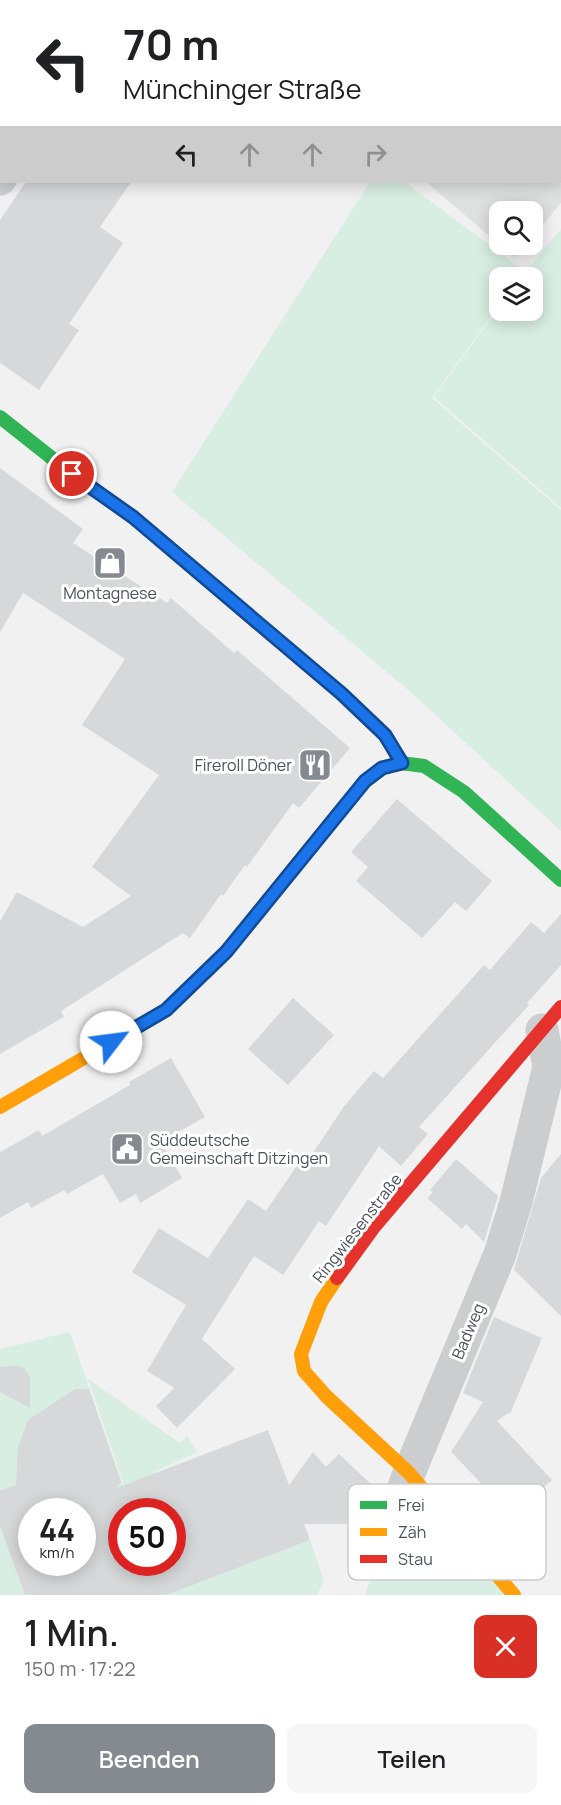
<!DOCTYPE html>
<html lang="de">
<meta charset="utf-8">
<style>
:root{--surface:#fff;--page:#f6f6f6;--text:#202124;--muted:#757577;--accent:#848a90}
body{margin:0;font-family:Manrope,sans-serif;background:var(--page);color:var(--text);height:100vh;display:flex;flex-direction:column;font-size:22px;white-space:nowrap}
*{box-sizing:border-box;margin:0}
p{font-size:20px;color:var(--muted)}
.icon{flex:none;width:33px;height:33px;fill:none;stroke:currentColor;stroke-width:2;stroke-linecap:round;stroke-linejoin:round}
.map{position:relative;height:1595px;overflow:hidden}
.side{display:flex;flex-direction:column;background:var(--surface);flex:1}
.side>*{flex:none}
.hud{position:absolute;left:0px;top:0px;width:561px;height:183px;box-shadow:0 3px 15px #0003;background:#fff;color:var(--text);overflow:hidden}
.tools{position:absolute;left:489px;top:201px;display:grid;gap:12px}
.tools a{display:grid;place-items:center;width:54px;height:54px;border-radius:12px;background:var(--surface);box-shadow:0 3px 15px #0003;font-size:30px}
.speed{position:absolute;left:18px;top:1498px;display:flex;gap:12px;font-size:30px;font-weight:700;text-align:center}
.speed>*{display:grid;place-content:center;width:78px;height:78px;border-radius:50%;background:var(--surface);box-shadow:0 3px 15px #0003;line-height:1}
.speed small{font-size:15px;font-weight:400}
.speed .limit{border:9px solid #d22;background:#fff;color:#111}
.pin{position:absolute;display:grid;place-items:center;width:51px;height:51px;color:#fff;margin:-26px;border:3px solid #fff;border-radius:50%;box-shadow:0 2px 6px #0007}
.me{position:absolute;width:66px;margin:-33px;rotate:60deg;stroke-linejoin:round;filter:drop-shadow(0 0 4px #0008)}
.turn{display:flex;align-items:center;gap:21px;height:126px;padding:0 24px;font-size:27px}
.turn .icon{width:78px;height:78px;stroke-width:2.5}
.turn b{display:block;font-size:42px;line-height:51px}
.lanes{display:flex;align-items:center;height:57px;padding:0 24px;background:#0003;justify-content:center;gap:30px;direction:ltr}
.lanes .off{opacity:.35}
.round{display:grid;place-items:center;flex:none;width:63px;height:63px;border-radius:12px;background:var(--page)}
.head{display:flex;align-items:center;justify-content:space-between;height:102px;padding:0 24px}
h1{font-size:36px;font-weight:600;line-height:45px}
.cta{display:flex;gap:12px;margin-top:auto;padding:12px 24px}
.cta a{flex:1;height:69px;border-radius:12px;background:var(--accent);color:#fff;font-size:24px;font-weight:600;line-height:69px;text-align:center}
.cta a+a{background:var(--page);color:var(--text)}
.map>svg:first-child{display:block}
</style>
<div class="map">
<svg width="561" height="1595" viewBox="0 0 561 1595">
<rect width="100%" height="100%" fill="#f1f1f1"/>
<!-- education -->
<path fill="#dfe0e0" d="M 507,0 L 561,0 L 561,203 L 533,236 L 532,212 L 500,212 L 500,244 L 525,245 L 514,257 L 426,182 L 560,182 L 560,2 L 506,1 Z"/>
<!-- green -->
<path fill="#d8eee2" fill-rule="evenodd" d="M 370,182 L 405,182 L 524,271 L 519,277 L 500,278 L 499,305 L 432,398 L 561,510 L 561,831 L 414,695 L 172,492 Z
M 561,229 L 561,508 L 434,397 L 499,307 L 500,310 L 532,310 L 532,278 L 521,277 Z
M 70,1332 L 132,1512 L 122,1512 L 122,1563 L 160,1595 L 0,1595 L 0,1349 ZM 32,1512 L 82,1512 L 82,1563 L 32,1563 Z
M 88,1379 L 180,1443 L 187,1435 L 197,1452 L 155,1472 L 171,1512 L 133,1512 Z
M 401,1492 L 514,1595 L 365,1595 Z
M 173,1517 L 198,1583 L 310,1540 L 324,1581 L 317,1595 L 161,1595 L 172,1563 Z"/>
<!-- building -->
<path fill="#d7d8da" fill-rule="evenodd" d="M 26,182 L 131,182 L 100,227 L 123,243 L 69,324 L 79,330 L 39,390 L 0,363 L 0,220 Z
M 0,468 L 83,529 L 73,543 L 167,603 L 171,598 L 234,653 L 237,650 L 350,748 L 299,808 L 293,803 L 247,867 L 245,865 L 223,896 L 221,894 L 190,938 L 183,933 L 61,1011 L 64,1017 L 0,1054 L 0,921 L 17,892 L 83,927 L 131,896 L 92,867 L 159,775 L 82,725 L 125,659 L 23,593 L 0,632 Z
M 397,799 L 492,881 L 466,911 L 455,902 L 422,938 L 356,881 L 368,867 L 351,852 Z
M 561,914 L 561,965 L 527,1003 L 529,1005 L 419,1127 L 428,1134 L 401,1166 L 379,1146 L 326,1226 L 319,1221 L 283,1275 L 254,1256 L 202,1339 L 235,1369 L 177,1428 L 156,1406 L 174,1388 L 147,1371 L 186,1305 L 132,1272 L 159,1228 L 208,1258 L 248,1199 L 266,1211 L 298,1164 L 303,1168 L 345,1105 L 374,1071 L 383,1078 L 484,965 L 490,970 L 531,922 L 544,933 Z
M 293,998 L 334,1035 L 288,1085 L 248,1049 Z
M 171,1058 L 205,1117 L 161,1142 L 182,1178 L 140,1203 L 136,1194 L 120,1203 L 103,1174 L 67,1194 L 64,1190 L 31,1208 L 28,1202 L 0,1218 L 0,1152 L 39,1130 L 42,1136 L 130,1085 L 129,1082 Z
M 561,1154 L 561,1316 L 514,1270 L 541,1178 Z
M 456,1159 L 498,1196 L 484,1242 L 466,1224 L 462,1229 L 427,1198 L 433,1192 L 430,1190 Z
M 494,1317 L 542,1338 L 510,1414 L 508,1413 L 497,1421 L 552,1480 L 513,1516 L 451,1452 L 483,1402 L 463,1393 Z
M 17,1365 L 25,1369 L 30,1377 L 30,1408 L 0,1392 L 0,1367 Z
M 75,1389 L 89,1389 L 121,1482 L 116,1488 L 268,1430 L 289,1485 L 313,1452 L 326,1467 L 339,1454 L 373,1486 L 377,1494 L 376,1503 L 372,1512 L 353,1524 L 304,1524 L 310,1540 L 166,1595 L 25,1595 L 0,1526 L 0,1491 L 16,1485 L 18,1447 L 28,1420 ZM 32,1512 L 82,1512 L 82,1563 L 32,1563 ZM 122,1512 L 172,1512 L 172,1563 L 122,1563 Z"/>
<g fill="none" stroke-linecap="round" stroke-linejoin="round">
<!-- street -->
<path stroke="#cccdcf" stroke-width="33" d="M 125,2 L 126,0
M 0,179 L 2,176
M 392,1521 L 409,1473 L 500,1254 L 516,1202 L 549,1067 L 542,1030"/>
<!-- fast -->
<path stroke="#30b455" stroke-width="14" d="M 0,417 L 72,474 L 133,517 L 242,610
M 337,815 L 365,781 L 383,768 L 401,763 L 424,766 L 464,792 L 561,880"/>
<!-- slow -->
<path stroke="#ff9f0a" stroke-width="14" d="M 0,1107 L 166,1010 L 226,952 L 337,815
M 337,1278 L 321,1302 L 301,1354 L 304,1371 L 326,1396 L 409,1473 L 514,1595"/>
<!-- jam -->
<path stroke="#e5322d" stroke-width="14" d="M 242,610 L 342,694 L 385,735 L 401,763
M 337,1278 L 374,1227 L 561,1007"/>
</g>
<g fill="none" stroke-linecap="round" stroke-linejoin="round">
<!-- route casing -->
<g stroke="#114b97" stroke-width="15">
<path id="route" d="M 72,474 L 133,517 L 342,694 L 385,735 L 402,763 L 382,768 L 365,781 L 226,952 L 166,1010 L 111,1042"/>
</g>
<!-- route -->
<use href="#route" stroke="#1a73e8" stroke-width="10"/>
</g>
<!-- icons -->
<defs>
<g id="shop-square" transform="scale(1.725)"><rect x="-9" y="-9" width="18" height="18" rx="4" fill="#848a90" stroke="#fff"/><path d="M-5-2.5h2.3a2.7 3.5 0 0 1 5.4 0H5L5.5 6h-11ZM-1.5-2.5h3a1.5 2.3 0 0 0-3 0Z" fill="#fff"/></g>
<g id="restaurant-square" transform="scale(1.725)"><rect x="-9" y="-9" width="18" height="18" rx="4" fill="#848a90" stroke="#fff"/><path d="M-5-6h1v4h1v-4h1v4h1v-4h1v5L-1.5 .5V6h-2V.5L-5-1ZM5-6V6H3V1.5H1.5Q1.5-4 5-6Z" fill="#fff"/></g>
<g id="civic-square" transform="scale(1.725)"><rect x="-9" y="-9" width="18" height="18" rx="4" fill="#848a90" stroke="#fff"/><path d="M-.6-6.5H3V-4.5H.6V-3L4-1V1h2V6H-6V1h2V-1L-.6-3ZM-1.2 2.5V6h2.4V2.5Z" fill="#fff"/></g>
</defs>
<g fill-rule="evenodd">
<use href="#shop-square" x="110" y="563"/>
<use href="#restaurant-square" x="315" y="765"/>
<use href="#civic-square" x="127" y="1149"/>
</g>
<g text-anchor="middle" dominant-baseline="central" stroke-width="6" stroke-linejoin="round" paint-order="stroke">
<!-- poi labels -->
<g font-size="16" fill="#4a525c" stroke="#fff">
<text x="110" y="593">Montagnese</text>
<text x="292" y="765" text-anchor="end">Fireroll Döner</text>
<text x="150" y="1140" text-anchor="start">Süddeutsche<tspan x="150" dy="18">Gemeinschaft Ditzingen</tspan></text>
</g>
<!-- street labels -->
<g font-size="16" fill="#4a525c" stroke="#fff">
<text transform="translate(357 1228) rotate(-52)">Ringwiesenstraße</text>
<text transform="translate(468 1331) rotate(-67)">Badweg</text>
</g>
</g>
<!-- legend -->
<rect x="348" y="1484" width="198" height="96" rx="9" fill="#fff" stroke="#c9cbce" stroke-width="1.5"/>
<rect x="360" y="1501" width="27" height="8" fill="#30b455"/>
<rect x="360" y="1528" width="27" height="8" fill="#ff9f0a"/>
<rect x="360" y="1555" width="27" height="8" fill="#e5322d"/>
<g font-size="16" fill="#4a525c">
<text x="398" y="1511">Frei</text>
<text x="398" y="1538">Zäh</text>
<text x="398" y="1565">Stau</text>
</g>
</svg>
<div class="tools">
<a><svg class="icon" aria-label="search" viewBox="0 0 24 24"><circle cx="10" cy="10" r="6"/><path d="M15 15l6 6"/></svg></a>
<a><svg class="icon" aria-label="layers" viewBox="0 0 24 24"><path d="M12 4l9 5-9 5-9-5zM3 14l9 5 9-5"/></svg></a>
</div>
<div class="speed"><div>44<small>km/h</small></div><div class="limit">50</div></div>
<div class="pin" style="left:72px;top:474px;background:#d93025"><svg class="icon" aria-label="arrive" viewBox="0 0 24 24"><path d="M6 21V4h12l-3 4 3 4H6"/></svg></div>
<svg class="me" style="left:111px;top:1042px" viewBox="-20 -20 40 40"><circle r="19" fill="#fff"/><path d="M0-13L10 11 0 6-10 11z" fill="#1a73e8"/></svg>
<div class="hud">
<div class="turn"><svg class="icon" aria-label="left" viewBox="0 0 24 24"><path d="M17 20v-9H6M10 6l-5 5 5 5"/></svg><div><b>70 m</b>Münchinger Straße</div></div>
<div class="lanes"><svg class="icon" aria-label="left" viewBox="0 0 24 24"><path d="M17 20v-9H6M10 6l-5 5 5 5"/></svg><svg class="icon off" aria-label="ahead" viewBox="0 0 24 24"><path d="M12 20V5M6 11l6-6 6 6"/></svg><svg class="icon off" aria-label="ahead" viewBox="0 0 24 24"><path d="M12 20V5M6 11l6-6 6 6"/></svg><svg class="icon off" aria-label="right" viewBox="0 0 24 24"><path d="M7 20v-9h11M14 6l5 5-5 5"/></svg></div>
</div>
</div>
<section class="side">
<div class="head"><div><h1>1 Min.</h1><p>150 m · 17:22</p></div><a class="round" style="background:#d93025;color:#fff"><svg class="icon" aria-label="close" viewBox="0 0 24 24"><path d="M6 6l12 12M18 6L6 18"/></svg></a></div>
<div class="cta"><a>Beenden</a><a>Teilen</a></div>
</section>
